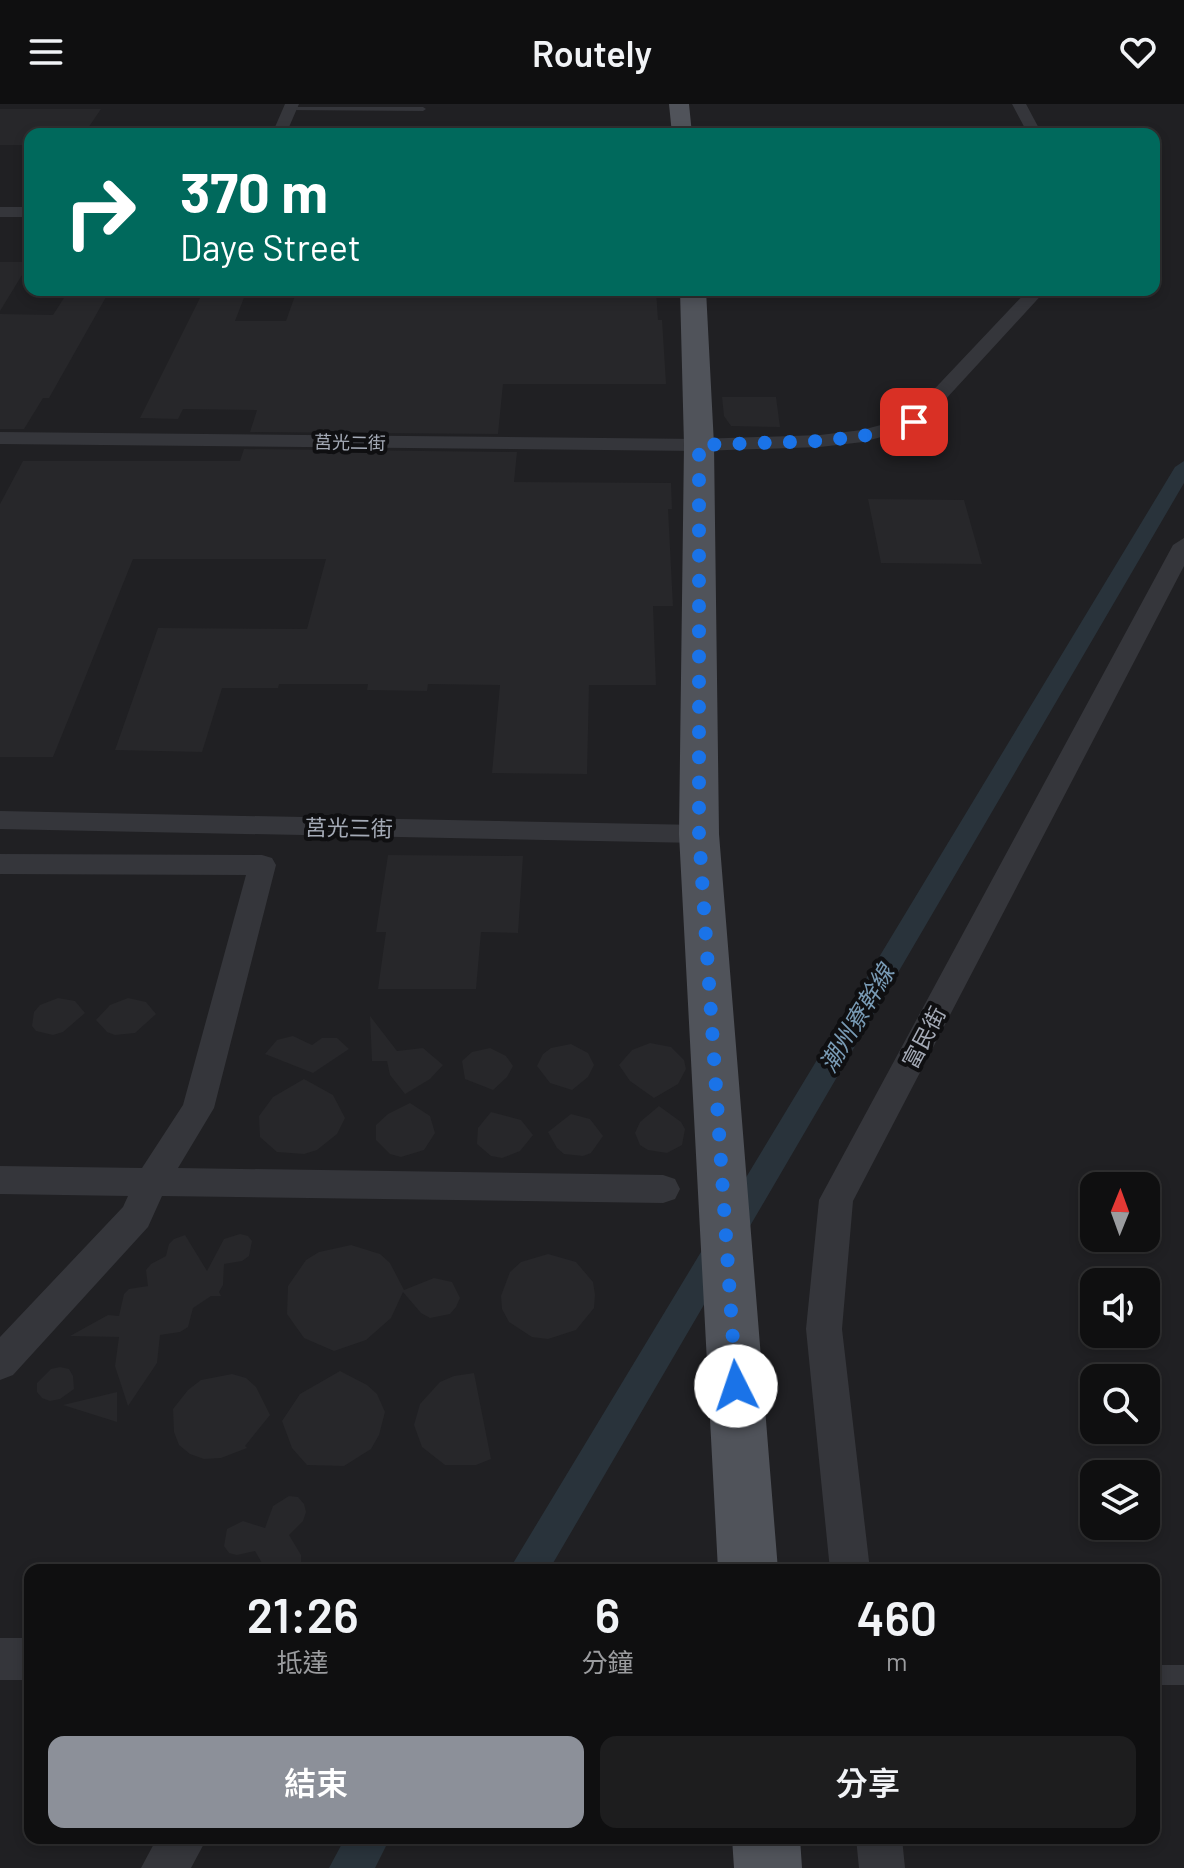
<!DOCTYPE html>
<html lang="zh-TW">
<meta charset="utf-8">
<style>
:root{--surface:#0f0f10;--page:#1d1d1e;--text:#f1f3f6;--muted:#9b9c9f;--line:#2f2f30;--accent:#8c9099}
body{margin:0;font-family:Barlow,"Noto Sans TC",sans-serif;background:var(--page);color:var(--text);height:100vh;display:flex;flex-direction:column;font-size:30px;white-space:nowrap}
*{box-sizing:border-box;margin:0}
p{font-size:26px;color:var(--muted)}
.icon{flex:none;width:44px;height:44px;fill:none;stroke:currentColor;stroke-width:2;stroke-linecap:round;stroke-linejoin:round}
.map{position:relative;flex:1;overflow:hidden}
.drawer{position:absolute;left:24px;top:1460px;width:1136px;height:280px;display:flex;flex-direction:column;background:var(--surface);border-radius:16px;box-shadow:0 4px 12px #0003,0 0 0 2px var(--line)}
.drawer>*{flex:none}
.hud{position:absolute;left:24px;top:24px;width:1136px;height:168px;border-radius:16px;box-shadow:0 4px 12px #0003,0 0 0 2px var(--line);background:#00695c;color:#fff;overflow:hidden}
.needle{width:52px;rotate:1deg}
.controls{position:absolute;left:1080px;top:1068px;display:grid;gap:16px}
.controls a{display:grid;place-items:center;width:80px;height:80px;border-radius:16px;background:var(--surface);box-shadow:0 4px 12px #0003,0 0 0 2px var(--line);font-size:40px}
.pin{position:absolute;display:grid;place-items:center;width:68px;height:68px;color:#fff;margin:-34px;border-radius:16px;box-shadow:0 4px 12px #0006}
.me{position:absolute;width:88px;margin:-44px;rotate:356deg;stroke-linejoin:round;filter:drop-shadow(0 0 6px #0008)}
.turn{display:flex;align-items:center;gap:28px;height:168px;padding:0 24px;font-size:36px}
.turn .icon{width:104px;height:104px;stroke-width:2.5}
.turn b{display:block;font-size:56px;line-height:68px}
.eta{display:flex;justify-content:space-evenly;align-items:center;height:136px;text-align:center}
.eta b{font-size:48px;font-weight:600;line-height:56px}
.action{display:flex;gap:16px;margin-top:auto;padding:16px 24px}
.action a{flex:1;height:92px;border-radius:16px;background:var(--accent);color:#fff;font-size:32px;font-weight:600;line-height:92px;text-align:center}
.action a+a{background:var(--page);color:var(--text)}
header{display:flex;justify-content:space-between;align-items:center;height:104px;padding:0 24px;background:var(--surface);font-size:36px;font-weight:600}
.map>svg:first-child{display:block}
</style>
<header><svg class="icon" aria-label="menu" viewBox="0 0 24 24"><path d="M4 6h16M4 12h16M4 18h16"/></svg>Routely<svg class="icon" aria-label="heart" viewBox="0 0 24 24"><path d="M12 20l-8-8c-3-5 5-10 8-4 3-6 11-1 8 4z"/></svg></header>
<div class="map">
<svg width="1184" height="1764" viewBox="0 0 1184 1764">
<rect width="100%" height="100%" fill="#141416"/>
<!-- built -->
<path fill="#202023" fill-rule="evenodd" d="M 0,0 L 1184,0 L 1184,1764 L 0,1764 ZM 30,30 L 1154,30 L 1154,186 L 30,186 ZM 1094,1082 L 1146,1082 L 1146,1134 L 1094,1134 ZM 1094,1178 L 1146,1178 L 1146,1230 L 1094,1230 ZM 1094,1274 L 1146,1274 L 1146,1326 L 1094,1326 ZM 1094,1370 L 1146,1370 L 1146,1422 L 1094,1422 ZM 30,1466 L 1154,1466 L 1154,1734 L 30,1734 Z"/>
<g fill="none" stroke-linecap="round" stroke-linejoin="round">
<!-- canal -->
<path fill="#29333b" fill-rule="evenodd" d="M 1184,357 L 1184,379 L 549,1466 L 509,1466 L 1175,363 Z
M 345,1734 L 390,1734 L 375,1764 L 329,1764 Z"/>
</g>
<!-- building -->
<path fill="#27272a" d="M 0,5 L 101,5 L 84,30 L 30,30 L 30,41 L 0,41 Z
M 0,158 L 30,158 L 0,207 Z
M 69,186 L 110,186 L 49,294 L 43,294 L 24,325 L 0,325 L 0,210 L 53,211 Z
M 204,186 L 247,186 L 235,217 L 286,217 L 297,186 L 433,186 L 431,193 L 459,191 L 484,193 L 485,186 L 656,186 L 658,216 L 662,216 L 666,280 L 503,280 L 498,330 L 250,328 L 257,306 L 183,305 L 178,315 L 140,314 Z
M 722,293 L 776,293 L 780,323 L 731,322 L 724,312 Z
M 244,345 L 517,348 L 514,378 L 671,379 L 672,405 L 668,405 L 673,502 L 653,502 L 656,581 L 589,581 L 587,670 L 492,669 L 500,581 L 428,580 L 427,587 L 367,586 L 368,580 L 279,580 L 278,584 L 222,584 L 202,648 L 115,646 L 158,524 L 307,525 L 326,455 L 133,455 L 53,653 L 0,653 L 0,400 L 23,357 L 240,357 Z
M 868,395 L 964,396 L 982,460 L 881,459 Z
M 388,751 L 523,752 L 518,829 L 481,828 L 476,885 L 378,885 L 386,828 L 376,828 Z
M 58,894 L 75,897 L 85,909 L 63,928 L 53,931 L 36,927 L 32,922 L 34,908 L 40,901 Z
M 128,894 L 146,898 L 156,910 L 135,929 L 115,931 L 107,928 L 96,916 L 110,901 Z
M 370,912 L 397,947 L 423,944 L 443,961 L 430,975 L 405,990 L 390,971 L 387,957 L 372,957 Z
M 293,932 L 312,941 L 322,934 L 337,934 L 349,945 L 313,969 L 265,950 L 277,936 Z
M 650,939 L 671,943 L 684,956 L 686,965 L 678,980 L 654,994 L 630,977 L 619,961 L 632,946 Z
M 571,940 L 588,949 L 594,961 L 588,973 L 572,986 L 550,979 L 537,962 L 543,950 L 551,944 Z
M 490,944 L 506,952 L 513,962 L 507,973 L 493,986 L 465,975 L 462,957 L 472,948 Z
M 304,975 L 333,991 L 345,1014 L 337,1030 L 317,1046 L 304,1050 L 277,1048 L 260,1033 L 259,1012 L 273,993 Z
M 410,999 L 430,1012 L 435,1029 L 424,1046 L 401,1053 L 390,1050 L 376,1036 L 376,1021 L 388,1010 Z
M 659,1002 L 681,1018 L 685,1025 L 682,1041 L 667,1049 L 648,1046 L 640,1041 L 635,1029 L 640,1018 Z
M 491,1008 L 521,1016 L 533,1031 L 520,1047 L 502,1054 L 491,1052 L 477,1040 L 478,1024 Z
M 571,1010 L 590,1015 L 603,1032 L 591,1049 L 583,1052 L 564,1050 L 557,1044 L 548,1028 Z
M 240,1130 L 248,1132 L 252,1137 L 249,1152 L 242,1157 L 224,1160 L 223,1181 L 219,1188 L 221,1192 L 211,1192 L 193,1204 L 188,1223 L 180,1228 L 160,1231 L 157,1259 L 128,1302 L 115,1262 L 119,1233 L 70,1232 L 108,1211 L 119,1212 L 124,1190 L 129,1185 L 148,1182 L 146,1166 L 151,1160 L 166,1152 L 169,1140 L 174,1135 L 185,1131 L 207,1167 L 224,1135 Z
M 351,1141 L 380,1150 L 390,1159 L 404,1186 L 434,1174 L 452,1178 L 460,1194 L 456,1203 L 450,1210 L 430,1214 L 421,1209 L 403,1188 L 391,1214 L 366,1236 L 334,1247 L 304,1234 L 287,1210 L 288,1182 L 306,1156 L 319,1148 Z
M 548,1150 L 576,1158 L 593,1178 L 595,1191 L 594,1204 L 576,1226 L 548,1235 L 532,1233 L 509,1218 L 502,1205 L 501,1192 L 510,1168 L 521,1158 Z
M 60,1263 L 69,1265 L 73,1272 L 74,1285 L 60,1295 L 50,1297 L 42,1294 L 37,1288 L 37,1279 L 51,1265 Z
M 340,1267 L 367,1281 L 377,1290 L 385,1308 L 379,1331 L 371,1345 L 344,1362 L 307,1361 L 292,1344 L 282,1317 L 300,1290 Z
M 474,1269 L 491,1355 L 476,1361 L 445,1361 L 422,1343 L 414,1321 L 420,1300 L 440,1278 L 454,1272 Z
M 232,1270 L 246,1274 L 256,1283 L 270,1311 L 245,1342 L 247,1344 L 221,1354 L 204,1355 L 190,1350 L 179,1341 L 174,1328 L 173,1305 L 188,1286 L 201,1276 Z
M 117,1288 L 117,1318 L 63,1301 Z
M 289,1392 L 298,1393 L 304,1400 L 306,1408 L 303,1417 L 289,1431 L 301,1451 L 301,1466 L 266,1466 L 255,1447 L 237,1451 L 229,1449 L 224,1442 L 227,1425 L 243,1417 L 265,1424 L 273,1402 Z"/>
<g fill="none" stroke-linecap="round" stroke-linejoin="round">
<!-- service -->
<path fill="#35363b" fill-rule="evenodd" d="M 289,3 L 423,3 L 426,5 L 423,7 L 287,6 Z
M 1154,1561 L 1184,1561 L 1184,1581 L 1154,1581 Z"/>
<!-- minor -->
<path fill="#35363b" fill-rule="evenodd" d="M 285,0 L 299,0 L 286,30 L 272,30 Z
M 1012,0 L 1026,0 L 1042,30 L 1028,30 Z
M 0,103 L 30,103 L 30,113 L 0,113 Z
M 1028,186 L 1046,186 L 921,322 L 863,338 L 820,343 L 699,347 L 0,340 L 0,328 L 699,335 L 820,331 L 862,326 L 907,314 Z
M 1184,434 L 1184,462 L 853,1097 L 842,1225 L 870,1466 L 830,1466 L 806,1225 L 819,1096 L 1173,441 Z
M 0,707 L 699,721 L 709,723 L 713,730 L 709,737 L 699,739 L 0,725 Z
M 0,750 L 262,751 L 272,754 L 276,761 L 214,1004 L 178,1064 L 663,1071 L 675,1075 L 680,1085 L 675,1095 L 663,1099 L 162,1092 L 148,1123 L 13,1271 L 0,1276 L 0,1233 L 123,1103 L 128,1092 L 0,1090 L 0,1062 L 142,1064 L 183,1001 L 246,771 L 0,770 Z
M 0,1534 L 30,1534 L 30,1576 L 0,1576 Z
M 157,1734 L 207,1734 L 191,1764 L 141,1764 Z
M 856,1734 L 902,1734 L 905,1764 L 859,1764 Z"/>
<!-- primary -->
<path fill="#50535a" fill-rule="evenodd" d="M 669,0 L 689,0 L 692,30 L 672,30 Z
M 680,186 L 706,186 L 714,341 L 719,730 L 778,1466 L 718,1466 L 679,730 L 684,341 Z
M 732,1734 L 800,1734 L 802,1764 L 734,1764 Z"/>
</g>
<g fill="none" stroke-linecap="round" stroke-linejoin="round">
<!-- route -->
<path stroke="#1a73e8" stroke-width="14" stroke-dasharray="0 25.2" d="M 736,1282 L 699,730 L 699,341 L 820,337 L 863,332 L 914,318"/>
</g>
<g text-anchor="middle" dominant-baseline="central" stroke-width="8" stroke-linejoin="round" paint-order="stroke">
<!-- far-street labels -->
<g font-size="18" fill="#a5abb7" stroke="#0f0f11">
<text transform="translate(350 338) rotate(1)">莒光二街</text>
</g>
<!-- street labels -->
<g font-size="22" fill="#a5abb7" stroke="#0f0f11">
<text transform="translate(349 723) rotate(1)">莒光三街</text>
<text transform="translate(923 933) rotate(-62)">富民街</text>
</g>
<!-- water labels -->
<g font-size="24" font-style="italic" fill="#799bb5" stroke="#0f0f11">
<text transform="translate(856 914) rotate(-59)">潮州寮幹線</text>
</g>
</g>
</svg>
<div class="controls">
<a><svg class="needle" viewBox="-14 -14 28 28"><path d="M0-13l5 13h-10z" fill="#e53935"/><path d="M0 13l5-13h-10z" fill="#9b9c9f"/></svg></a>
<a><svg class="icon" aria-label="sound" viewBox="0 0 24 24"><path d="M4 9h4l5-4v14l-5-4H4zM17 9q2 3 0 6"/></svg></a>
<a><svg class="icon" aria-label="search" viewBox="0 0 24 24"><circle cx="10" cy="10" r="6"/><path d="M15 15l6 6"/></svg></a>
<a><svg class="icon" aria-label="layers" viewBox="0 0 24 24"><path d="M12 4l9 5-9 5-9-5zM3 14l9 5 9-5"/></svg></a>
</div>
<div class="pin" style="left:914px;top:318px;background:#d93025"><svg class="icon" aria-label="arrive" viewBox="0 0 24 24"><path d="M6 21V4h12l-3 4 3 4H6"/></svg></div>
<svg class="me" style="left:736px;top:1282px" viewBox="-20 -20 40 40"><circle r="19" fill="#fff"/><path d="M0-13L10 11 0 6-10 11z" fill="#1a73e8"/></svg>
<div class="hud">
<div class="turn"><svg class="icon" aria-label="right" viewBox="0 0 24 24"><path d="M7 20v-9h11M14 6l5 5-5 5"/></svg><div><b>370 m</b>Daye Street</div></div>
</div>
<section class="drawer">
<div class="eta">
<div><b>21:26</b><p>抵達</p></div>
<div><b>6</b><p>分鐘</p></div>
<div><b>460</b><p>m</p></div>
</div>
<div class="action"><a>結束</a><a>分享</a></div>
</section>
</div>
